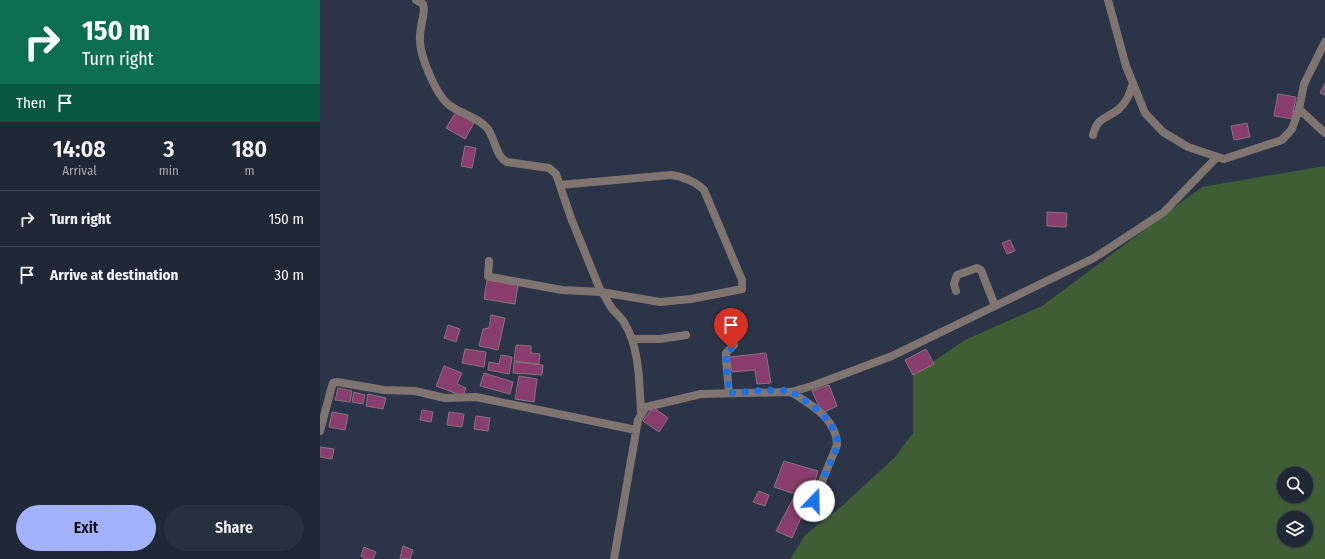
<!DOCTYPE html>
<style>
:root{--surface:#202835;--page:#28303d;--text:#f1f3f6;--muted:#a2a6ad;--line:#3d4450;--accent:#a2b2fd}
body{margin:0;font-family:"Fira Sans Condensed",sans-serif;background:var(--page);color:var(--text);height:100vh;display:flex;flex-direction:column;font-size:15px;white-space:nowrap}
*{box-sizing:border-box;margin:0}
p{font-size:13px;color:var(--muted)}
.icon{flex:none;width:22px;height:22px;fill:none;stroke:currentColor;stroke-width:2;stroke-linecap:round;stroke-linejoin:round}
.map{position:relative;flex:1;overflow:hidden}
.panel{display:flex;flex-direction:column;background:var(--surface);width:320px}
.panel>*{flex:none}
.hud{background:#0b6e4f;color:#fff;overflow:hidden}
.controls{position:absolute;left:957px;top:467px;display:grid;gap:8px}
.controls a{display:grid;place-items:center;width:36px;height:36px;border-radius:50%;background:var(--surface);box-shadow:0 1px 3px #0004,0 0 0 1px var(--line);font-size:20px}
.pin{position:absolute;display:grid;place-items:center;width:34px;height:34px;color:#fff;margin:-41px -17px;border-radius:50% 50% 50% 0;rotate:-45deg;box-shadow:0 0 4px #0007}
.pin .icon{rotate:45deg}
.me{position:absolute;width:44px;margin:-22px;rotate:21deg;stroke-linejoin:round;filter:drop-shadow(0 0 3px #0008)}
.turn{display:flex;align-items:center;gap:14px;height:84px;padding:0 16px;font-size:18px}
.turn .icon{width:52px;height:52px;stroke-width:2.5}
.turn b{display:block;font-size:28px;line-height:34px}
.then{display:flex;align-items:center;height:38px;padding:0 16px;background:#0003;gap:8px;font-size:15px}
.eta{display:flex;justify-content:space-evenly;align-items:center;height:68px;text-align:center}
.eta b{font-size:24px;font-weight:600;line-height:28px}
.button{display:flex;gap:8px;margin-top:auto;padding:8px 16px}
.button a{flex:1;height:46px;border-radius:24px;background:var(--accent);color:#111;font-size:16px;font-weight:600;line-height:46px;text-align:center}
.button a+a{background:var(--page);color:var(--text)}
ul{padding:0;list-style:none}
li{display:flex;align-items:center;gap:12px;height:56px;padding:0 16px;border-top:1px solid var(--line)}
li div{flex:1}
li b{display:block;font-size:15px}
li em{font-style:normal}
main{display:flex;flex:1;min-height:0}
.map>svg:first-child{display:block}
</style>
<main>
<section class="panel">
<div class="hud">
<div class="turn"><svg class="icon" aria-label="right" viewBox="0 0 24 24"><path d="M7 20v-9h11M14 6l5 5-5 5"/></svg><div><b>150 m</b>Turn right</div></div>
<div class="then">Then<svg class="icon" aria-label="arrive" viewBox="0 0 24 24"><path d="M6 21V4h12l-3 4 3 4H6"/></svg></div>
</div>
<div class="eta">
<div><b>14:08</b><p>Arrival</p></div>
<div><b>3</b><p>min</p></div>
<div><b>180</b><p>m</p></div>
</div>
<ul>
<li><svg class="icon" aria-label="right" viewBox="0 0 24 24"><path d="M7 20v-9h11M14 6l5 5-5 5"/></svg><div><b>Turn right</b></div><em>150 m</em></li>
<li><svg class="icon" aria-label="arrive" viewBox="0 0 24 24"><path d="M6 21V4h12l-3 4 3 4H6"/></svg><div><b>Arrive at destination</b></div><em>30 m</em></li>
</ul>
<div class="button"><a>Exit</a><a>Share</a></div>
</section>
<div class="map">
<svg width="1005" height="559" viewBox="0 0 1005 559">
<rect width="100%" height="100%" fill="#2b3547"/>
<!-- green -->
<path fill="#3f5e36" fill-rule="evenodd" d="M 1005,166 L 1005,559 L 470,559 L 485,535 L 522,506 L 575,457 L 593,433 L 593,375 L 645,340 L 722,306 L 882,187 ZM 964,474 L 986,474 L 986,496 L 964,496 ZM 964,518 L 986,518 L 986,540 L 964,540 Z"/>
<!-- building -->
<path fill="#893d6c" stroke="#8a727f" d="M 1005,83 L 1005,95 L 1000,93 Z
M 958,94 L 976,97 L 972,119 L 954,116 Z
M 136,112 L 154,123 L 145,139 L 126,128 Z
M 927,123 L 930,137 L 914,140 L 911,126 Z
M 145,146 L 156,148 L 152,168 L 141,166 Z
M 727,212 L 747,213 L 746,227 L 727,226 Z
M 690,240 L 695,251 L 687,254 L 682,243 Z
M 167,280 L 198,285 L 195,304 L 164,299 Z
M 171,315 L 185,318 L 178,350 L 159,346 L 163,329 L 169,328 Z
M 128,325 L 140,329 L 136,342 L 124,338 Z
M 196,345 L 211,346 L 211,353 L 220,354 L 219,364 L 194,361 Z
M 145,349 L 166,352 L 164,367 L 142,363 Z
M 606,349 L 614,364 L 593,375 L 585,360 Z
M 446,353 L 451,383 L 437,384 L 435,370 L 412,372 L 409,357 Z
M 181,355 L 192,357 L 189,374 L 168,370 L 169,362 L 179,364 Z
M 194,362 L 223,365 L 222,375 L 193,373 Z
M 124,366 L 142,373 L 137,384 L 146,388 L 143,396 L 116,386 Z
M 164,373 L 193,382 L 190,394 L 160,386 Z
M 199,376 L 217,379 L 214,402 L 195,399 Z
M 509,385 L 517,406 L 502,413 L 492,391 Z
M 18,388 L 32,391 L 30,402 L 15,400 Z
M 34,392 L 45,395 L 43,404 L 32,402 Z
M 48,394 L 66,398 L 63,409 L 46,406 Z
M 333,407 L 348,418 L 339,432 L 323,421 Z
M 102,410 L 113,412 L 111,422 L 100,420 Z
M 12,412 L 28,415 L 25,430 L 9,427 Z
M 129,412 L 144,414 L 142,427 L 127,425 Z
M 156,416 L 170,418 L 168,431 L 154,429 Z
M 0,447 L 14,449 L 12,459 L 0,457 Z
M 464,461 L 498,471 L 490,499 L 454,487 Z
M 439,491 L 449,495 L 445,506 L 433,502 Z
M 475,495 L 489,500 L 472,538 L 456,531 Z
M 83,546 L 93,550 L 90,559 L 80,558 Z
M 44,547 L 56,552 L 53,559 L 46,559 L 41,556 Z"/>
<g fill="none" stroke-linecap="round" stroke-linejoin="round">
<!-- minor -->
<path stroke="#807471" stroke-width="8" d="M 96,0 L 103,4 L 104,9 C 103,20 99,31 100,42 C 101,58 116,95 129,105 C 141,114 158,117 168,129 C 175,139 176,157 187,162 L 229,168 L 236,174 L 251,218 L 281,292 C 286,296 287,302 291,307 C 295,313 302,318 305,324 C 320,349 319,384 321,412
M 788,0 L 806,66 L 825,113 L 843,132 L 868,147 L 904,159 L 962,140 L 972,129 L 979,109 L 984,84 L 1005,42
M 979,109 L 1005,133
M 773,135 C 778,116 785,120 799,109 C 807,102 810,93 813,83
M 169,261 L 168,276 L 171,277 L 242,290 L 281,292 L 340,302 L 371,299 L 422,289 L 422,280 L 384,190 C 376,182 362,176 351,175 L 240,185
M 636,291 L 634,284 L 637,275 L 657,268 L 661,270 L 675,306
M 312,339 L 340,339 L 366,335
M 471,392 C 490,404 517,419 517,445 L 494,501
M 409,393 L 406,359 L 406,353 L 414,345
M 0,431 L 12,386 L 13,383 L 17,382 L 64,390 L 95,391 L 125,398 L 156,397 L 316,430
M 294,559 L 318,420 L 326,407 L 381,394 L 471,392 L 492,386 L 572,356 L 774,258 L 844,212 L 897,157"/>
</g>
<g fill="none" stroke-linecap="round" stroke-linejoin="round">
<!-- route -->
<path stroke="#1a73e8" stroke-width="7" stroke-dasharray="0 12.6" d="M 411,349 L 406,353 L 406,358 L 409,393 C 423,392 460,388 471,392 C 474,393 478,396 481,398 C 498,409 517,424 518,445 L 494,501"/>
</g>
</svg>
<div class="controls">
<a><svg class="icon" aria-label="search" viewBox="0 0 24 24"><circle cx="10" cy="10" r="6"/><path d="M15 15l6 6"/></svg></a>
<a><svg class="icon" aria-label="layers" viewBox="0 0 24 24"><path d="M12 4l9 5-9 5-9-5zM3 14l9 5 9-5"/></svg></a>
</div>
<div class="pin" style="left:411px;top:349px;background:#d93025"><svg class="icon" aria-label="arrive" viewBox="0 0 24 24"><path d="M6 21V4h12l-3 4 3 4H6"/></svg></div>
<svg class="me" style="left:494px;top:501px" viewBox="-20 -20 40 40"><circle r="19" fill="#fff"/><path d="M0-13L10 11 0 6-10 11z" fill="#1a73e8"/></svg>
</div>
</main>
